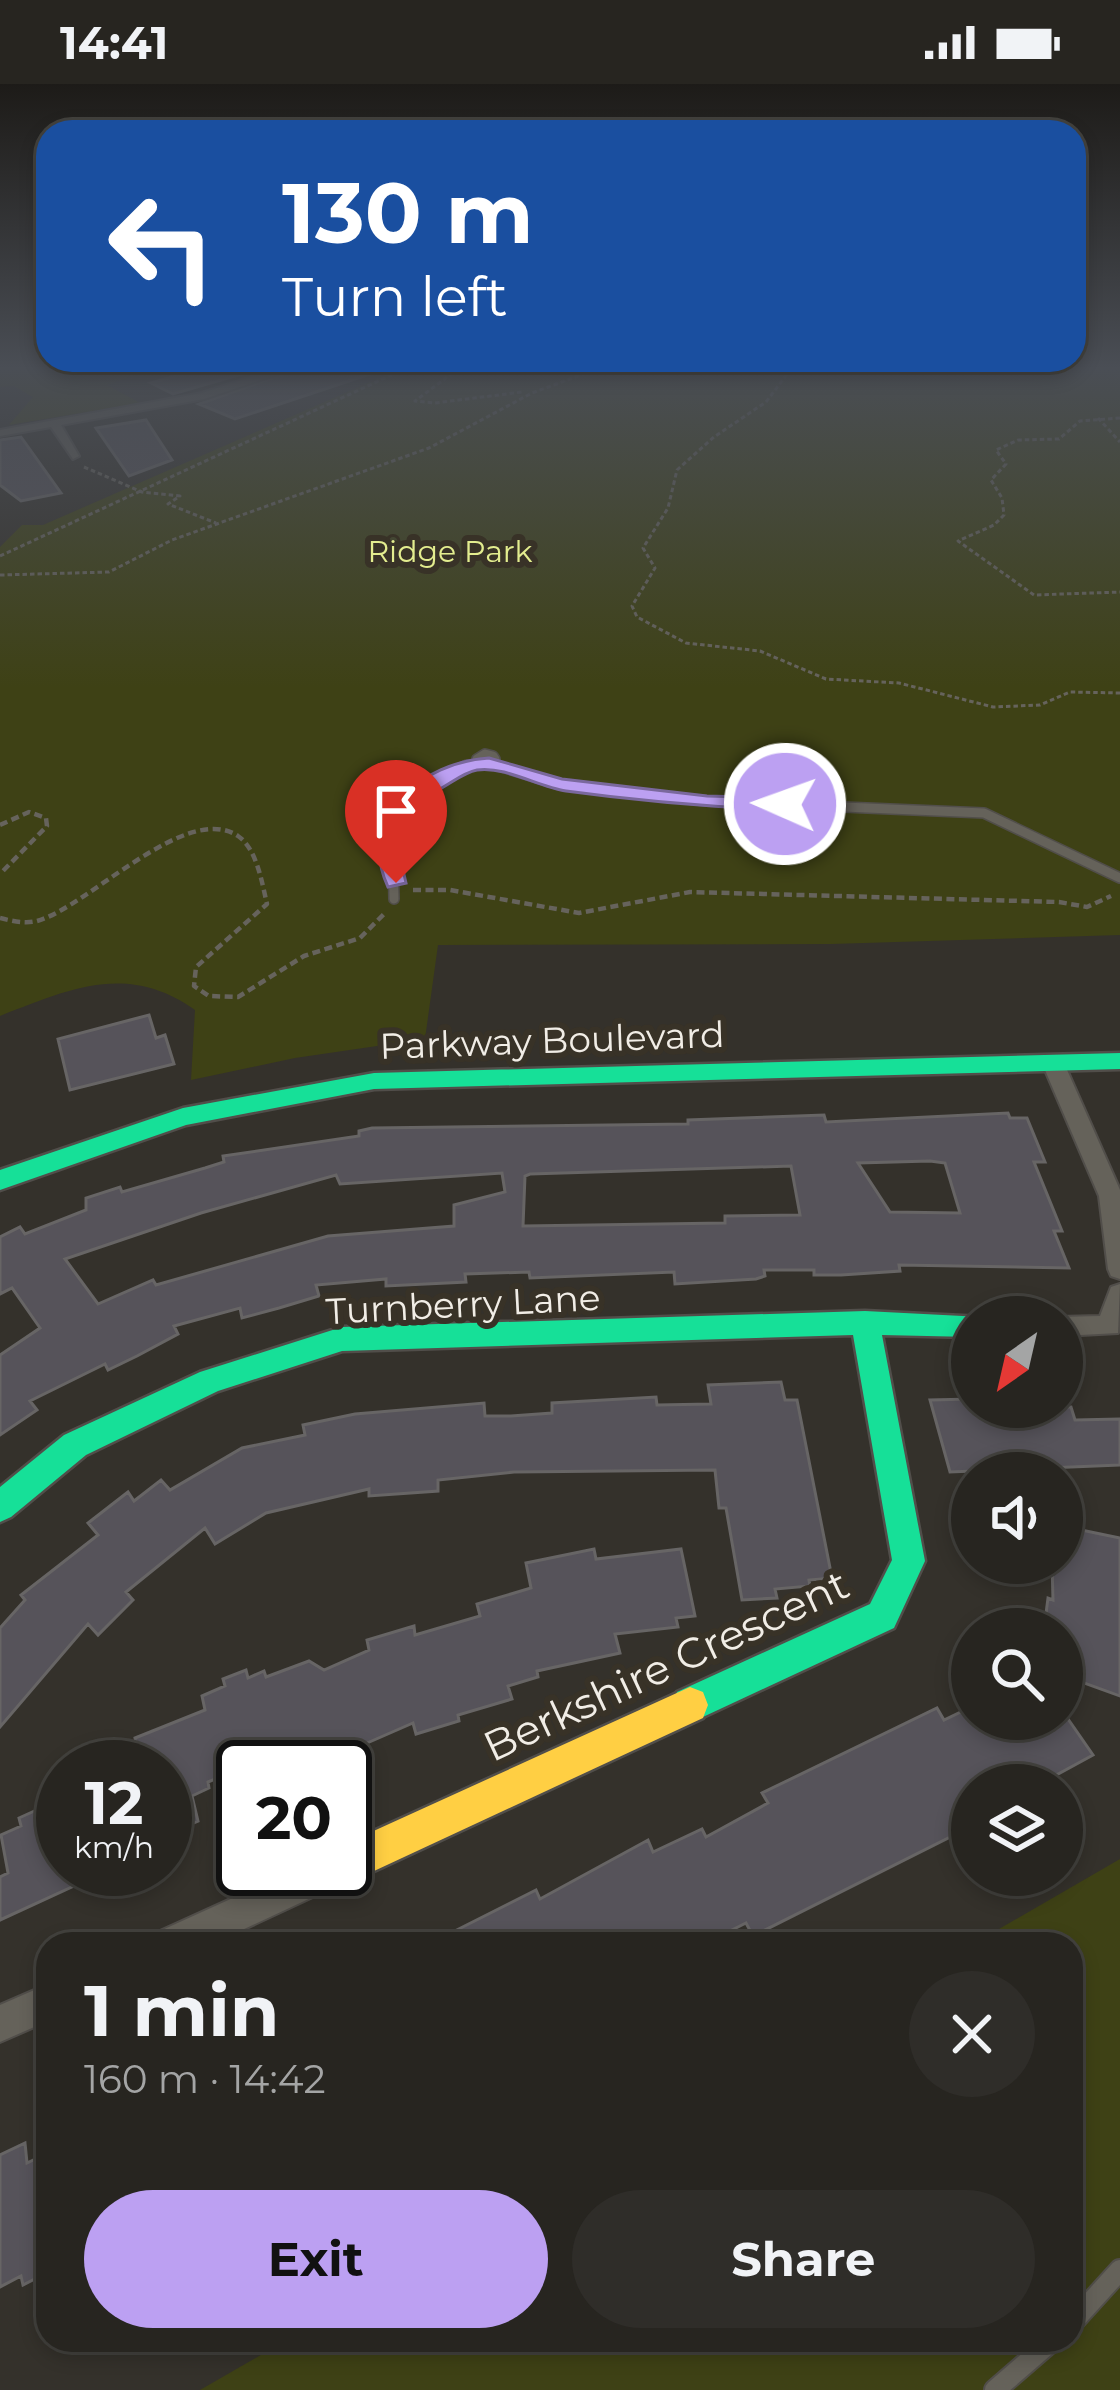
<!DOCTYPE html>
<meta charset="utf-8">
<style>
:root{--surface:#272520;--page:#2f2d29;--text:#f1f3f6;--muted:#a4a5a5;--line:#43423e;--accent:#bca0f2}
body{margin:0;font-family:Montserrat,sans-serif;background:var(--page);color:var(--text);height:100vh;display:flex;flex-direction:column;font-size:45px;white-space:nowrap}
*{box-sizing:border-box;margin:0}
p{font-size:39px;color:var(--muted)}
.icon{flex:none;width:66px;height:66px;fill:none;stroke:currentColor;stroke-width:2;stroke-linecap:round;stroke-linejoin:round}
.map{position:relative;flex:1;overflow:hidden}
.side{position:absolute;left:36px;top:1848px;width:1047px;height:420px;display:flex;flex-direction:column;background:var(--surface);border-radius:36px;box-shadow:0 6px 18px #0003,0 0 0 3px var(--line)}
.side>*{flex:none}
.top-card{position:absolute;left:36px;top:36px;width:1050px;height:252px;border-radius:36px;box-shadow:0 6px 18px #0003,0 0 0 3px var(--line);background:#1a4fa0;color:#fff;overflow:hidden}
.needle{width:78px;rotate:214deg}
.controls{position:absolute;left:951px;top:1212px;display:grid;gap:24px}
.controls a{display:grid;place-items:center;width:132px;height:132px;border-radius:50%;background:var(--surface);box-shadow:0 6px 18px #0003,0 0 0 3px var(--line);font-size:60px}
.speed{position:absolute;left:36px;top:1656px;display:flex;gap:24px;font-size:60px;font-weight:700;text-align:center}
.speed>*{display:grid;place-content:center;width:156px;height:156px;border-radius:50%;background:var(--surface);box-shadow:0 6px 18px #0003,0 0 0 3px var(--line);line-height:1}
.speed small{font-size:30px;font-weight:400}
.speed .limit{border:6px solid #111;border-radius:18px;background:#fff;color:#111}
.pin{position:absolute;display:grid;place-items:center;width:102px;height:102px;color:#fff;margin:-123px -51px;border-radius:50% 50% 50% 0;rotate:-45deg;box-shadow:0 0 12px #0007}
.pin .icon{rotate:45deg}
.me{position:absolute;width:132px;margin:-66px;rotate:272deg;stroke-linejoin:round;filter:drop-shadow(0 0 9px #0008)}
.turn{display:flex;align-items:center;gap:42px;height:252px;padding:0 48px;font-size:54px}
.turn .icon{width:156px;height:156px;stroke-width:2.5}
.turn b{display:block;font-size:84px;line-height:102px}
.round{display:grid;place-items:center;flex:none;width:126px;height:126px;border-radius:63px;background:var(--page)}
.headline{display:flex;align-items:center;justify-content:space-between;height:204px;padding:0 48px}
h1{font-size:72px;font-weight:700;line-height:90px}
.primary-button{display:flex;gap:24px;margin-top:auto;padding:24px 48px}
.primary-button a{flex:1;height:138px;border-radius:72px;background:var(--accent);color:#111;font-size:48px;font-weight:700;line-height:138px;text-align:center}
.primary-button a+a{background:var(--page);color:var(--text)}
.status{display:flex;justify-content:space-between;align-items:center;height:84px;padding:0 60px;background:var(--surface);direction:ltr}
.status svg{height:33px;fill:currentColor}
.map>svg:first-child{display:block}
</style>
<div class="status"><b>14:41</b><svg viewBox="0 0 49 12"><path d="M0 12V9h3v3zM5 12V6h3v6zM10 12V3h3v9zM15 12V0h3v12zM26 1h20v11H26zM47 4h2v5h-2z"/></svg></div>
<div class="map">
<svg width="1120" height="2306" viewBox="0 0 1120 2306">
<rect width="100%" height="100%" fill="#34312b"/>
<!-- green -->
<path fill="#3e4115" d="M 0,281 L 163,281 L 107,301 L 140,319 L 9,341 L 33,313 L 14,302 L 0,303 Z
M 409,281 L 1120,281 L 1120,851 L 831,860 L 438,861 L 425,955 L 295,974 L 191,996 L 195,926 C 127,878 70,905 0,932 L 0,463 L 22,441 L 43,441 Z
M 1120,1775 L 1120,2306 L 200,2306 L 287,2256 L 1071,2256 L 1071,1860 L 973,1860 Z"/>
<!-- building -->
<path fill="#56535a" stroke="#676565" stroke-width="3" fill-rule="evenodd" d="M 214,281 L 273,281 L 173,310 L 151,299 Z
M 309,281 L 385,285 L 235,335 L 199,320 Z
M 146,336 L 172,376 L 129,392 L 96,344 Z
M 21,353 L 61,409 L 21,417 L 0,401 L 0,356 Z
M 149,931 L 156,954 L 165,951 L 174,980 L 70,1006 L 58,955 Z
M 1008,1029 L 1010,1034 L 1027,1034 L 1045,1078 L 1034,1078 L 1062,1147 L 1054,1147 L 1069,1184 L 899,1181 L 900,1187 L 841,1191 L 814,1191 L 814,1186 L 764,1186 L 765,1192 L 756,1195 L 675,1200 L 674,1188 L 530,1194 L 529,1188 L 465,1190 L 466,1198 L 386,1202 L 386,1195 L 316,1201 L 319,1212 L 279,1224 L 242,1234 L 240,1224 L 174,1242 L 178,1250 L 137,1272 L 108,1286 L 105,1280 L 30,1317 L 37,1326 L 0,1351 L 0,1271 L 40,1244 L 12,1204 L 0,1210 L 0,1153 L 20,1143 L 25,1150 L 86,1126 L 86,1114 L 120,1103 L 122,1108 L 205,1084 L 224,1078 L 223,1072 L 359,1052 L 359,1047 L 372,1044 L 688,1040 L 688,1036 L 824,1031 L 826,1038 ZM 930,1077 L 945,1079 L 960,1129 L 890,1128 L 858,1079 ZM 791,1082 L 800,1131 L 725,1132 L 725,1139 L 523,1142 L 525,1092 L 530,1090 ZM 502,1089 L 505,1108 L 454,1121 L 454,1142 L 328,1152 L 156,1201 L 153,1196 L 98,1220 L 65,1175 L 201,1129 L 336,1091 L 340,1100 Z
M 781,1298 L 785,1316 L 797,1316 L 832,1494 L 809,1496 L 810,1502 L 775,1505 L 777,1514 L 742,1516 L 726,1424 L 719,1424 L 715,1386 L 514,1388 L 438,1396 L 438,1407 L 369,1412 L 369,1405 L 266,1429 L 215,1460 L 205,1444 L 126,1508 L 133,1516 L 98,1551 L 88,1540 L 0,1643 L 0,1544 L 25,1516 L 21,1511 L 98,1451 L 88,1439 L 128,1408 L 134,1417 L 161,1396 L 170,1406 L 242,1364 L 305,1351 L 303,1341 L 355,1330 L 484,1319 L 485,1332 L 511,1332 L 552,1329 L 552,1319 L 656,1313 L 657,1321 L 711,1320 L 708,1301 Z
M 972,1315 L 972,1323 L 1071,1323 L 1075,1336 L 1120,1335 L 1120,1381 L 950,1388 L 930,1316 Z
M 1062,1442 L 1120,1454 L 1120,1612 L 1062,1591 L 1062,1545 L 1044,1545 L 1048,1514 L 1053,1516 L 1052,1479 L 1062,1479 Z
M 594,1465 L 596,1475 L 681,1465 L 695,1532 L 676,1534 L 678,1543 L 615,1550 L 620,1569 L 537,1587 L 538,1593 L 508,1602 L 512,1615 L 458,1631 L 459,1637 L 416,1650 L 413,1639 L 342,1670 L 346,1683 L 243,1683 L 208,1698 L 209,1704 L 192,1712 L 198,1737 L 165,1751 L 165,1683 L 141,1683 L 135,1654 L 205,1626 L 202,1612 L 225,1602 L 223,1595 L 246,1586 L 248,1594 L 264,1587 L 266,1593 L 309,1577 L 324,1586 L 369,1566 L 367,1556 L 414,1542 L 415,1551 L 480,1532 L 477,1520 L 531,1504 L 526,1479 Z
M 937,1624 L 944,1636 L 965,1626 L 971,1635 L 1068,1635 L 1093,1671 L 1038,1701 L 972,1701 L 972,1742 L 753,1852 L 746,1839 L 710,1857 L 706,1847 L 682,1860 L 429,1860 L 536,1806 L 540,1815 L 648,1756 L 653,1768 L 702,1745 L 706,1753 L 768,1719 L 762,1709 Z
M 63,1714 L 63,1785 L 111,1785 L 0,1836 L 0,1793 L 8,1789 L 1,1751 L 21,1742 L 19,1734 Z
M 25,2059 L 27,2079 L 48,2069 L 48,2188 L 23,2201 L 21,2192 L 0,2203 L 0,2071 Z"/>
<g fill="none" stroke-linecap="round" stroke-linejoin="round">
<!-- lane-far1 casing -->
<g stroke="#514e4a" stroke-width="12">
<path id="lane-far1" d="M 485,670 L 493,672 L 495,675 L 489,679 L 477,675 Z
M 394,815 L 392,734 L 441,693 L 467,681 L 489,679 L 560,701 L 707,717 L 984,729 L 1120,794"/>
</g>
<!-- lane casing -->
<g stroke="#514e4a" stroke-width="24">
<path id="lane" d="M 1071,2240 L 1120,2186
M 995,2306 L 1053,2256"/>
</g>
<!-- street casing -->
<g stroke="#514e4a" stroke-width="4">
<path id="street" d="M 289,281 L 305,281 L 204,315 L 61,341 L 79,372 L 73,375 L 51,343 L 0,352 L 0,346 L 202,309 Z
M 1053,972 L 1064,979 L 1120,1106 L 1120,1195 L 1111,1192 L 1108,1185 L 1099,1112 L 1042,979 Z
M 1120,1200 L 1118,1249 L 1062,1252 L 1062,1233 L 1058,1233 L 1100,1232 L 1111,1203 Z
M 345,1772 L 352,1785 L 347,1797 L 212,1860 L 155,1860 L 160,1847 L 297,1785 L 345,1785 Z
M 48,1900 L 48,1937 L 0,1958 L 0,1921 Z"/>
</g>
<!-- fast casing -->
<g stroke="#514e4a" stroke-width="5">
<path id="fast" d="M 1120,969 L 1120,985 L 374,1005 L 186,1041 L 0,1106 L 0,1086 L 183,1024 L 374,989 Z
M 865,1227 L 982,1233 L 972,1233 L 972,1253 L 882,1251 L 925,1477 L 894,1544 L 690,1639 L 677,1634 L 672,1621 L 677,1608 L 870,1520 L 892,1476 L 853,1251 L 342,1267 L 218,1307 L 86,1371 L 11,1433 L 0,1438 L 0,1403 L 64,1351 L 200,1288 L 342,1243 Z"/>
</g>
<!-- slow casing -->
<g stroke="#514e4a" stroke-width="5">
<path id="slow" d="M 690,1603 L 703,1608 L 708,1621 L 703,1634 L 359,1794 L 345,1799 L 331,1794 L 328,1785 L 345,1785 L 345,1760 Z"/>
</g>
<!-- path-far1 -->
<path stroke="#66635c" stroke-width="3" stroke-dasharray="4.5 3" stroke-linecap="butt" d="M 455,281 L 450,291 L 415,317 L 435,319 L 522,308
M 807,281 L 788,289 L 766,318 L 714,353 L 677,386 L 668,424 L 643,464 L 655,484 L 632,522 L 637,533 L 686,559 L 760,567 L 826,595 L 899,599 L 993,623 L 1040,621 L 1070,608 L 1120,609
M 1098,334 L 1120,358
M 1120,334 L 1080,337 L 1059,355 L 1018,356 L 996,366 L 1006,380 L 991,396 L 1002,414 L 1004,431 L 994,441 L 958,457 L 1034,511 L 1120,508
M 84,383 L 142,408 L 180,412 L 168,420 L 216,439
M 0,472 L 413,281
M 0,491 L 109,488 L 172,456 L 429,364 L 532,309 L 608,281"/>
<!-- path -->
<path stroke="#66635c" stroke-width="4.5" stroke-dasharray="8 4.5" stroke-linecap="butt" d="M 0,741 L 29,728 L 46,734 L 47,742 L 0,790
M 413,806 L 450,806 L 579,829 L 690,808 L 1059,818 L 1087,823 L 1111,812
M 0,834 C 12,837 25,840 37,837 C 88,823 186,717 238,752 C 257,765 262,799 267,820 L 196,883 L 194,902 L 209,912 L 238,913 L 304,872 L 360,854 L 386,828"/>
<!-- lane-far1 -->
<use href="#lane-far1" stroke="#65625a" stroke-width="9"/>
<!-- lane -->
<use href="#lane" stroke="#65625a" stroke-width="20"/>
<!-- street -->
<use href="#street" fill="#65625a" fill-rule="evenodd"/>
<!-- fast -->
<use href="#fast" fill="#16e098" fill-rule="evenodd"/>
<!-- slow -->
<use href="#slow" fill="#ffcf43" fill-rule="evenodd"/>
</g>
<!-- sky -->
<linearGradient id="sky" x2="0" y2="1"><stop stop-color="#1d1b18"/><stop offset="0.47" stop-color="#4a4e55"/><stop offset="1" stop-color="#4a4e55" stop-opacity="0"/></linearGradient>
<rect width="1120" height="604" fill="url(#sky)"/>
<!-- route -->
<path fill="#bca0f2" stroke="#7a689d" stroke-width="3" d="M 489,674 L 562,695 L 707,712 L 785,714 L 795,720 L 785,726 C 712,723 639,717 566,707 C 538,703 506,682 477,686 C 466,688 455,696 445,702 C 399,729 393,746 406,799 L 388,803 C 355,732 423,678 489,674 Z"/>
<g text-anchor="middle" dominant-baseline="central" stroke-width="12" stroke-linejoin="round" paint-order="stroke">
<!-- far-park labels -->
<g font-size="30" fill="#e3ed8f" stroke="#383227">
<text x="450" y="467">Ridge Park</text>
</g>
<!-- street labels -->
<g font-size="36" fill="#f1ede6" stroke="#383227">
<text transform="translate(552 956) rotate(-2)">Parkway Boulevard</text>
<text transform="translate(463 1220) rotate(-3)">Turnberry Lane</text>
</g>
<!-- near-street labels -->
<g font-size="42" fill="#f1ede6" stroke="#383227">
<text transform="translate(666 1581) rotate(-25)">Berkshire Crescent</text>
</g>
</g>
</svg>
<div class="controls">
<a><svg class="needle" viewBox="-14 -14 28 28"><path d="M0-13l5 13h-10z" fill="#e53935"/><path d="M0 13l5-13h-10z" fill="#a4a5a5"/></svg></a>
<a><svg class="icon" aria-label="sound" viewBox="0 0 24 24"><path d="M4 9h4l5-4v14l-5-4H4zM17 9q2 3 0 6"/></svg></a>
<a><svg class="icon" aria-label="search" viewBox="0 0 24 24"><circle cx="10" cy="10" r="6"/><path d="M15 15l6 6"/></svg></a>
<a><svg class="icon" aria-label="layers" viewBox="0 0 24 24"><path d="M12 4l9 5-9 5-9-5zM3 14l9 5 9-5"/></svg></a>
</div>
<div class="speed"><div>12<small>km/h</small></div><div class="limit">20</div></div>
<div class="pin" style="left:396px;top:799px;background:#d93025"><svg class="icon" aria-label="arrive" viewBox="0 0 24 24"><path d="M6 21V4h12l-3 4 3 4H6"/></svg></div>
<svg class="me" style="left:785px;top:720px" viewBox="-20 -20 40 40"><circle r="17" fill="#bca0f2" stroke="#fff" stroke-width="3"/><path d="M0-11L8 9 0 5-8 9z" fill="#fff"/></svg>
<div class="top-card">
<div class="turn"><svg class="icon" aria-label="left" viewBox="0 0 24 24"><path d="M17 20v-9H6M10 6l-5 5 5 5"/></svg><div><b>130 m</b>Turn left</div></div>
</div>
<section class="side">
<div class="headline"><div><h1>1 min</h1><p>160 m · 14:42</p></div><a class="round"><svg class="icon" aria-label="close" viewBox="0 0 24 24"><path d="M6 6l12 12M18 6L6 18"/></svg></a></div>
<div class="primary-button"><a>Exit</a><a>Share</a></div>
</section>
</div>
